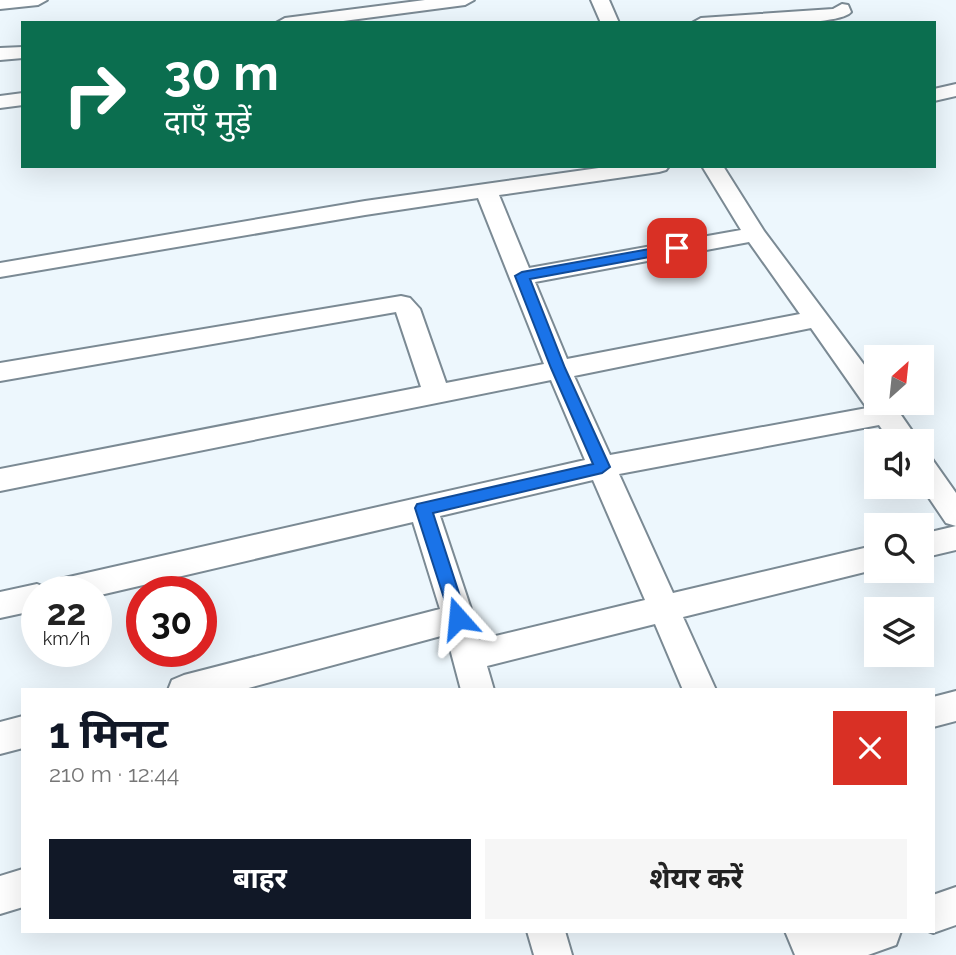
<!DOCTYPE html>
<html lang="hi">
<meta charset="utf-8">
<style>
:root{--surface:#fff;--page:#f6f6f6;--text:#222;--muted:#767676;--accent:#111827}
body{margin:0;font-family:Raleway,"Noto Sans Devanagari",sans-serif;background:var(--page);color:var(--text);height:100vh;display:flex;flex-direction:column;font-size:26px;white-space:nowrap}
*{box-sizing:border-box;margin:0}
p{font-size:23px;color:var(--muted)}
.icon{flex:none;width:38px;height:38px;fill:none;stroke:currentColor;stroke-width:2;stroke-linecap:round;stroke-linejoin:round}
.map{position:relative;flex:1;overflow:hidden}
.drawer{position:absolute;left:21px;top:688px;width:914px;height:245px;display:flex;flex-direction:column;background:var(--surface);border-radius:0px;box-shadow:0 7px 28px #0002}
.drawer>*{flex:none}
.banner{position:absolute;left:21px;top:21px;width:915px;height:147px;border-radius:0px;box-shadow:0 7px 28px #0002;background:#0b6e4f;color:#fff;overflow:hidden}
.needle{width:46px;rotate:27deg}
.tools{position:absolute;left:864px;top:345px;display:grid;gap:14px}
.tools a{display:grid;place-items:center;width:70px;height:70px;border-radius:0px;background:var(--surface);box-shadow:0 7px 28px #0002;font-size:35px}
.speed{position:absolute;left:21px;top:576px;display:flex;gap:14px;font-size:35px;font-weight:700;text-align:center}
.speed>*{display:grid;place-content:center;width:91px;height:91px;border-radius:50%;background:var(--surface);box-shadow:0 7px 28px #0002;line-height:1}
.speed small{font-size:18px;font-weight:400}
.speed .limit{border:10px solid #d22;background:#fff;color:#111}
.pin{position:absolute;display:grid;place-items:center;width:60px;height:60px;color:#fff;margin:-30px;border-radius:14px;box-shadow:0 4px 10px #0006}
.me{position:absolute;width:77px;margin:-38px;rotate:342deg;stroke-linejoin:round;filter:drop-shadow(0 0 5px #0008)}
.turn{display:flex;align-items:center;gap:24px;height:147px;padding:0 28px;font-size:32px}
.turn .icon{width:91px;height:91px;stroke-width:2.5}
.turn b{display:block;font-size:49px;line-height:60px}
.round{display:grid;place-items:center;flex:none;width:74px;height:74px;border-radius:0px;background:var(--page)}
.headline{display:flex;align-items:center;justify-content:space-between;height:119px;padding:0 28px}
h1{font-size:42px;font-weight:700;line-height:52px;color:var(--accent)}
.cta{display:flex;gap:14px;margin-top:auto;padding:14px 28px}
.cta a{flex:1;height:80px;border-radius:0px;background:var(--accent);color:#fff;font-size:28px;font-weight:700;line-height:80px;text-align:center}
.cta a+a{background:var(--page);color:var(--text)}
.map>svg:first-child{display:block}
</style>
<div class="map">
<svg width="956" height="955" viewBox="0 0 956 955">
<rect width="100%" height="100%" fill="#edf7fd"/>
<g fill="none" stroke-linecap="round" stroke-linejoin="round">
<!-- minor casing -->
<g stroke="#7b8a94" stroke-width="4">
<path id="minor" d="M 0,0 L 47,0 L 38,5 L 0,9 Z
M 425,0 L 474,0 L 465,5 L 328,23 L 276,23 L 285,18 Z
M 591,0 L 609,0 L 619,23 L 601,23 Z
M 842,4 L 848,5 L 851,12 C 838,28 718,23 692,23 L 701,18 L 833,9 Z
M 23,47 L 23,58 L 0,60 L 0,48 Z
M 956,84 L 956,96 L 934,101 L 934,89 Z
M 23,93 L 23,105 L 0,108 L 0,96 Z
M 613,166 L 669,166 L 666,170 L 659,172 L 499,195 L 529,268 L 741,230 L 702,166 L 723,166 L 764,231 L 877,382 L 877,402 L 892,402 L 919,441 L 890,441 L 879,425 L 619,474 L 673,593 L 877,545 L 877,569 L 683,617 L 716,690 L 683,690 L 655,624 L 487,666 L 494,690 L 461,690 L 448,641 L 452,633 L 241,690 L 168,690 L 172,680 L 184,675 L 440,609 L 413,522 L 96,596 L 96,592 L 37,592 L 37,610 L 0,618 L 0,592 L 37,584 L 47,588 L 49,583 L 60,579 L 585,460 L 551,380 L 0,491 L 0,469 L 421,387 L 396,312 L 0,381 L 0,363 L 401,296 L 410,298 L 420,309 L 446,383 L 544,364 L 478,198 L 365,215 L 0,277 L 0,263 L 365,201 ZM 749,242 L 800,314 L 567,359 L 535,282 ZM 811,328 L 867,408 L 610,455 L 574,376 ZM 593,480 L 645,600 L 479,640 L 475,631 L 467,628 L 474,618 L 440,516 Z
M 922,456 L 932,459 L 956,493 L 956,550 L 922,558 L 922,534 L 956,526 L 946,523 L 921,486 Z
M 956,691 L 956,721 L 933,727 L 933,697 Z
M 23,716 L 23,748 L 0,754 L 0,722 Z
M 23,869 L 23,907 L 0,914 L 0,876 Z
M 956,887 L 956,925 L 933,933 L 928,931 L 933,931 L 933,895 Z
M 527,931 L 565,931 L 572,955 L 534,955 Z
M 785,931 L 901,931 L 896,945 L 868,955 L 795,955 Z"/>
</g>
<!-- minor -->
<use href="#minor" fill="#fff" fill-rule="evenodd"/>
</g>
<!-- route -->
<path fill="#1a73e8" stroke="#114b97" stroke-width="2" d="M 677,244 L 682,245 L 682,251 L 530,279 L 565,368 L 610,467 L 602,473 L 433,513 L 467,618 L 464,623 L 458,625 L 452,623 L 415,508 L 417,504 L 593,464 L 551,368 L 515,276 L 522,272 Z"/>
</svg>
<div class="tools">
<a><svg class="needle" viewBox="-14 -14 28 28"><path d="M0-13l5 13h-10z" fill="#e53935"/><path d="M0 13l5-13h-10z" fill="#767676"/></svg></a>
<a><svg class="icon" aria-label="sound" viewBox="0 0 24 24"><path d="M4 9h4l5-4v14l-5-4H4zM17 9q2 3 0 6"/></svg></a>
<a><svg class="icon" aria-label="search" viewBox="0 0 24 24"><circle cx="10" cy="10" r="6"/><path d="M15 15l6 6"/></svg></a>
<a><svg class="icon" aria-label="layers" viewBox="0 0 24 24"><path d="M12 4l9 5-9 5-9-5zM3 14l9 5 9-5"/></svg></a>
</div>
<div class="speed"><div>22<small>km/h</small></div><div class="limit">30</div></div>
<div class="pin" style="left:677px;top:248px;background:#d93025"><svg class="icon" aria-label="arrive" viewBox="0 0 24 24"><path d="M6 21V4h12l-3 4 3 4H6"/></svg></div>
<svg class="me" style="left:458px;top:618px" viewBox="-20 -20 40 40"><path d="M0-17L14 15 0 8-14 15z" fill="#1a73e8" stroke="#fff" stroke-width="4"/></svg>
<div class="banner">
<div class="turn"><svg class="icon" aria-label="right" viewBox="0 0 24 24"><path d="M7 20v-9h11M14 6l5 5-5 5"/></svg><div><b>30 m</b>दाएँ मुड़ें</div></div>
</div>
<section class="drawer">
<div class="headline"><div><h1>1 मिनट</h1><p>210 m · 12:44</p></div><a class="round" style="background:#d93025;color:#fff"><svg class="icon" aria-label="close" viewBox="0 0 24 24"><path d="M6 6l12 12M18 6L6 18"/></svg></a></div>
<div class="cta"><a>बाहर</a><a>शेयर करें</a></div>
</section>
</div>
